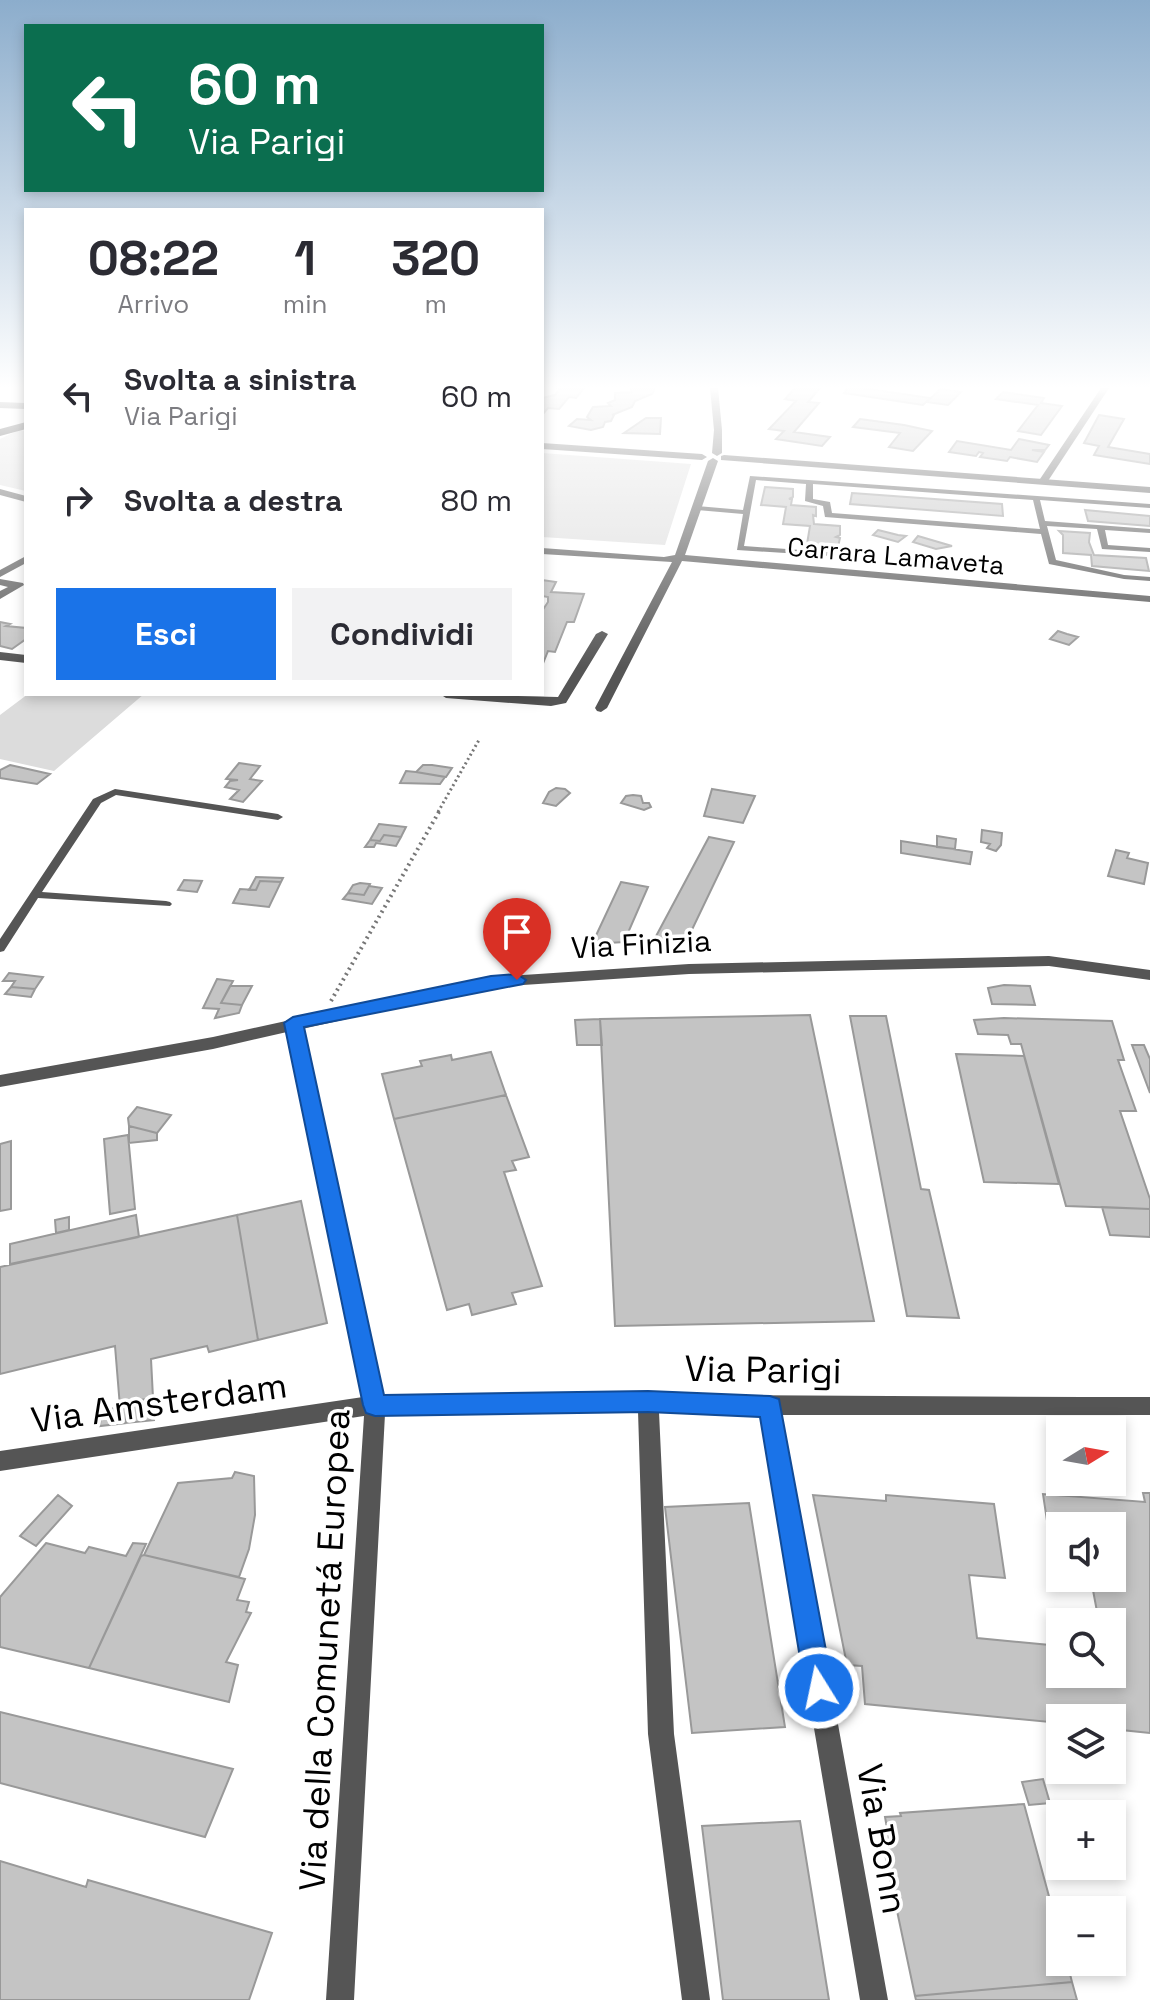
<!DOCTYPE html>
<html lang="it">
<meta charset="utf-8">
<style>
:root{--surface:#fff;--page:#f2f2f3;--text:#2b2b33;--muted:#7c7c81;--accent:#1a73e8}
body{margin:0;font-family:"Space Grotesk",sans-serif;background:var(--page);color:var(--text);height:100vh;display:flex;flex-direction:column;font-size:30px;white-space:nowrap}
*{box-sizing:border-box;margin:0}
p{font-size:26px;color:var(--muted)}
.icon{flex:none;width:44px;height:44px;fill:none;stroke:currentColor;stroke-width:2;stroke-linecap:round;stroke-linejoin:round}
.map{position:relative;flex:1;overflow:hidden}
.details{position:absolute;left:24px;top:208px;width:520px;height:488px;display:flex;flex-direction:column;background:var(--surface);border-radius:0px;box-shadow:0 4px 12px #0003}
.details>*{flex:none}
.top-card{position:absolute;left:24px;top:24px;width:520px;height:168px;border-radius:0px;box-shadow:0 4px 12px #0003;background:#0b6e4f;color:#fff;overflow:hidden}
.needle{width:52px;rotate:79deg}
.tools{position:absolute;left:1046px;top:1416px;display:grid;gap:16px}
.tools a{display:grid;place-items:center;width:80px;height:80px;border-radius:0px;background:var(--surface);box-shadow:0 4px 12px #0003;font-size:40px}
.pin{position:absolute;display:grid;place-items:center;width:68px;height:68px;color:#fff;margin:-82px -34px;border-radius:50% 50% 50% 0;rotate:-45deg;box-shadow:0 0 8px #0007}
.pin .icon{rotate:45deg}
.me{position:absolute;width:88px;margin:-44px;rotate:350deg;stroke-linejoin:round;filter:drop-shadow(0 0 6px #0008)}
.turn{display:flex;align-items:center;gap:28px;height:168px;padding:0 32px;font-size:36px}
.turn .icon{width:104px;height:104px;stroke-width:2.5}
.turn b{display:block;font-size:56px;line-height:68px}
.eta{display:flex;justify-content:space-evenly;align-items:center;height:136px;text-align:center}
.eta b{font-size:48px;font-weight:800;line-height:56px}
.cta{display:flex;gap:16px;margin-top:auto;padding:16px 32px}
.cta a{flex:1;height:92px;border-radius:0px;background:var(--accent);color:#fff;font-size:32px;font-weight:800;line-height:92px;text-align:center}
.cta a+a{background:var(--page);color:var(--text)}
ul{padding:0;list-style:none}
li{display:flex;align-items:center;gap:24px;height:104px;padding:0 32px}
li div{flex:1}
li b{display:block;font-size:30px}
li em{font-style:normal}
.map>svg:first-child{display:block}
</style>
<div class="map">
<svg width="1150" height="2000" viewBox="0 0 1150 2000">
<rect width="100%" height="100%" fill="#fff"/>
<!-- green -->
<path fill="#dcdcdc" d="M 19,430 L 26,431 L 26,491 L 0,485 L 0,439 Z
M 542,453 L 691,464 L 665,545 L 542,537 Z
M 28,694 L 144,694 L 54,771 L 0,759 L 0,715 Z"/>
<!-- building -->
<path fill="#c4c4c4" stroke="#999" stroke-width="2" fill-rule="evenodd" d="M 556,388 L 584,388 L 576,398 L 569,397 L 559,409 L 548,408 L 542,415 L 542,398 L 555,395 L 560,389 Z
M 630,388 L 655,388 L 652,394 L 635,401 L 632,407 L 612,415 L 614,415 L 611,421 L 605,422 L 603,427 L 591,430 L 569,426 L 577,419 L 591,420 L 587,417 L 593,407 L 611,406 L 608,403 L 615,400 L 615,393 L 632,392 Z
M 795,388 L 820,388 L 808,402 L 819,403 L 794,432 L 830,437 L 822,446 L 776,439 L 784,431 L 769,429 L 796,401 L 785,399 Z
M 848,388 L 862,388 L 930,398 L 923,405 L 844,393 Z
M 940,389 L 961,392 L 948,405 L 927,402 Z
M 1003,392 L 1044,398 L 1041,403 L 1062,406 L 1041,435 L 1018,431 L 1038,405 L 996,399 Z
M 1099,415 L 1124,419 L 1108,447 L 1150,454 L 1150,464 L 1094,455 L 1099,446 L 1084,443 Z
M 646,418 L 661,418 L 660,434 L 624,433 Z
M 860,419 L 904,425 L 932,431 L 913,451 L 889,447 L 900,433 L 853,427 Z
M 1019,439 L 1049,445 L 1045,450 L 1032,450 L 1044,452 L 1037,462 L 1010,457 L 1007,461 L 980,457 L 983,453 L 979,452 L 976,456 L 949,452 L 957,441 L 1011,450 Z
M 765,487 L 793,489 L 793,497 L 789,499 L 792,499 L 791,505 L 816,507 L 816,516 L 813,515 L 814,524 L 840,526 L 840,535 L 836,537 L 840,538 L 838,547 L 807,544 L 810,526 L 783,524 L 786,507 L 761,505 Z
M 852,493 L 1002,504 L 1003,516 L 850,504 Z
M 1085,510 L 1150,516 L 1150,526 L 1088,521 Z
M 878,530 L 898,535 L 906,536 L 898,542 L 873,535 Z
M 1059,531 L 1090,533 L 1089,542 L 1094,555 L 1146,558 L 1149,571 L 1092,566 L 1091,555 L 1063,553 L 1063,535 Z
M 918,536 L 952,546 L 936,549 L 913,542 Z
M 542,580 L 556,582 L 551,592 L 584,594 L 574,622 L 567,622 L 555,652 L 548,651 L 542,666 L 542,611 L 548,602 L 548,597 L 542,596 Z
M 0,622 L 10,624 L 6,626 L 26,628 L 26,639 L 12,649 L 0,646 Z
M 1058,631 L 1067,634 L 1078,637 L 1069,645 L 1050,639 Z
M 239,763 L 260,766 L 250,779 L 262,781 L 243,802 L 230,799 L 239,790 L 225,787 L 230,781 L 238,780 L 226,779 Z
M 10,765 L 50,774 L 37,784 L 0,778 L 0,770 Z
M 423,765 L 432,765 L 452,768 L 446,777 L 416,772 Z
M 406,771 L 416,772 L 445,777 L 440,784 L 400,783 Z
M 556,788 L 565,789 L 570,793 L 556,806 L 543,803 L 549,792 Z
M 712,789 L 755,796 L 743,823 L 704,816 Z
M 633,795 L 641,796 L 643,803 L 649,803 L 651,807 L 644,810 L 621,803 L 626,796 Z
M 379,824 L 406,827 L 401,837 L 384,835 L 380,841 L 370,840 Z
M 982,830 L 1002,833 L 1001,845 L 996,851 L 987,848 L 990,844 L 981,842 Z
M 384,835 L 401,837 L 396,846 L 376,843 L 374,847 L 365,847 L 370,840 L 380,841 Z
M 937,836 L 956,839 L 955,849 L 937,847 Z
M 709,837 L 734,842 L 688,938 L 654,940 Z
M 901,841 L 972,852 L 970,864 L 901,853 Z
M 1116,850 L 1129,853 L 1127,858 L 1148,863 L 1144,884 L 1108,876 Z
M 256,877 L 283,878 L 281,882 L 260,881 L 256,890 L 249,890 Z
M 184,880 L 202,881 L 197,892 L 178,890 Z
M 260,881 L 281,882 L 269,907 L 233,903 L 240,889 L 256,890 Z
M 621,882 L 648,887 L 624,942 L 592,944 Z
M 360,883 L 370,884 L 364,895 L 348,893 L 353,885 Z
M 369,886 L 382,888 L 372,904 L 343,899 L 348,893 L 364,895 Z
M 9,973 L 43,977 L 35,989 L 11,987 L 15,981 L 3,981 Z
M 217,979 L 233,981 L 221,1003 L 242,1005 L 239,1013 L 215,1018 L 219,1009 L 203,1008 Z
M 1004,985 L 1030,986 L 1035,1005 L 992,1004 L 988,988 Z
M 230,986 L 252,986 L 242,1005 L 221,1003 Z
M 11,987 L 35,989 L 31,997 L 5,994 Z
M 810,1015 L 874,1321 L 615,1326 L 600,1019 Z
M 850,1016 L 886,1016 L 921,1189 L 929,1190 L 959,1318 L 907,1316 Z
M 1004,1018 L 1112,1021 L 1124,1060 L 1118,1060 L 1136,1111 L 1120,1111 L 1150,1199 L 1150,1209 L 1066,1206 L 1021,1044 L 1011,1044 L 1008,1035 L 978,1034 L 974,1020 Z
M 600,1019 L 602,1045 L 577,1045 L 575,1020 Z
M 1132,1045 L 1144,1045 L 1150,1059 L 1150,1093 Z
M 491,1052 L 506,1095 L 394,1119 L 382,1074 L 422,1066 L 420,1061 L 451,1055 L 452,1060 Z
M 956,1054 L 1024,1056 L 1059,1184 L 984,1182 Z
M 506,1095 L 529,1157 L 512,1161 L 516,1170 L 504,1172 L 542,1286 L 512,1293 L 516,1304 L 472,1315 L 469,1304 L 447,1310 L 394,1119 Z
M 137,1107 L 171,1115 L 157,1133 L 129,1126 L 128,1118 Z
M 129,1126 L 157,1133 L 157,1140 L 129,1143 Z
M 128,1135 L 135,1209 L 110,1214 L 104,1139 Z
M 11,1141 L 11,1209 L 0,1211 L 0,1144 Z
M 301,1201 L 327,1323 L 258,1340 L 237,1215 Z
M 1102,1207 L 1150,1209 L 1150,1237 L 1110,1235 Z
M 136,1215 L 139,1237 L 10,1264 L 10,1244 Z
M 237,1215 L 258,1340 L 209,1352 L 207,1346 L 151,1359 L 153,1398 L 127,1402 L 126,1423 L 100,1426 L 101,1411 L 120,1407 L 115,1346 L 0,1374 L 0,1267 Z
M 69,1217 L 69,1230 L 56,1233 L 55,1220 Z
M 153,1398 L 154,1420 L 126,1423 L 127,1402 Z
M 235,1472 L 254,1476 L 255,1515 L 249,1549 L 239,1577 L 144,1555 L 178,1483 L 232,1478 Z
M 1143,1493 L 1150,1493 L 1150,1733 L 1112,1729 L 1112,1718 L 1060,1718 L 1060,1723 L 865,1704 L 862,1666 L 847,1665 L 813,1495 L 886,1501 L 886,1495 L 994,1504 L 1005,1578 L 969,1575 L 977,1638 L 1060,1646 L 1060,1674 L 1112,1674 L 1112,1622 L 1099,1622 L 1092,1585 L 1056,1581 L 1043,1494 L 1145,1502 ZM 1060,1526 L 1112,1526 L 1112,1578 L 1060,1578 Z
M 58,1495 L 72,1506 L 36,1546 L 20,1536 Z
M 749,1503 L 785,1727 L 692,1733 L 665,1507 Z
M 46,1543 L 85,1553 L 89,1547 L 126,1556 L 133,1543 L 146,1544 L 89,1668 L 0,1647 L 0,1597 Z
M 144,1555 L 245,1579 L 237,1600 L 249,1602 L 246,1612 L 251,1613 L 226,1662 L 238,1665 L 229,1702 L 89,1668 L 141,1556 Z
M 0,1712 L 233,1769 L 205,1837 L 0,1783 Z
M 1043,1779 L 1050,1803 L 1029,1805 L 1022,1782 Z
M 1024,1804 L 1060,1937 L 1060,1962 L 1067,1962 L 1072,1982 L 915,1996 L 881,1835 L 888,1834 L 885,1817 L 901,1816 L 900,1813 Z
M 800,1821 L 829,2000 L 723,2000 L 702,1826 Z
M 0,1861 L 86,1887 L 88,1880 L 272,1933 L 249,2000 L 0,2000 Z
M 1072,1982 L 1077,2000 L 916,2000 L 915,1996 Z"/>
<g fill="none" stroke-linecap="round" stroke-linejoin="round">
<!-- path-far1 -->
<path stroke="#777" stroke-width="3" stroke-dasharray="2 3" stroke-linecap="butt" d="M 438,812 L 479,740"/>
<!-- path -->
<path stroke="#777" stroke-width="4" stroke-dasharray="2 4" stroke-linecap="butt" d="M 331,1001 L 440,810"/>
<!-- service -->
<path fill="#555" fill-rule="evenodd" d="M 750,476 L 1150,504 L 1150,508 L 1040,500 L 1045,521 L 1150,529 L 1150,533 L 1105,530 L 1108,545 L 1150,548 L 1150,552 L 1102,549 L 1097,529 L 1047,526 L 1056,560 L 1124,575 L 1150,577 L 1150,581 L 1124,579 L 1049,564 L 1041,534 L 825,517 L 823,506 L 805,501 L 806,484 L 756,480 L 744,546 L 829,552 L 833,554 L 832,556 L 737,550 L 743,514 L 697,510 L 693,508 L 697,506 L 743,510 ZM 813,484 L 1033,500 L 1040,529 L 832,513 L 830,502 L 813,499 Z
M 115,789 L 278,814 L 283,817 L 278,820 L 116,795 L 101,803 L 42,892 L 166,901 L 170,902 L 172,904 L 170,906 L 38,898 L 4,951 L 0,952 L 0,939 L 93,799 Z"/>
<!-- minor -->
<path fill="#555" fill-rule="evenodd" d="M 710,388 L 718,388 L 722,430 L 722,453 L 717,456 L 712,453 L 714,430 Z
M 1101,388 L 1109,388 L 1046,484 L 1040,484 L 1038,482 Z
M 713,458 L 718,461 L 685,555 L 1150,596 L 1150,602 L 682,561 L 607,708 L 601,712 L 597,711 L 595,708 L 672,562 L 542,554 L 542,548 L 664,557 L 675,555 L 708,461 Z
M 0,489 L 26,496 L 26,502 L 0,495 Z
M 26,556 L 26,563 L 0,577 L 0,570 Z
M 0,579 L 23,583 L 24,585 L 0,599 L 0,591 L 8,587 L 0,585 Z
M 602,631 L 608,634 L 566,703 L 551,706 L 446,698 L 440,694 L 558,697 L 596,634 Z
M 0,652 L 26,655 L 26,663 L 0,660 Z
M 1049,956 L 1150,970 L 1150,980 L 1049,966 L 689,974 L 491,987 L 302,1029 L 383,1396 C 639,1393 894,1397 1150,1397 L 1150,1415 L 782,1415 L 888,2000 L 860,2000 L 761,1415 L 659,1412 L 674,1734 L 710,2000 L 682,2000 L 648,1734 L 638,1411 L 385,1414 L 354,2000 L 326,2000 L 364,1416 L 0,1471 L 0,1451 L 363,1397 L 287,1032 L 213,1049 L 0,1087 L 0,1075 L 213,1037 L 286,1021 L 293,1017 L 298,1019 L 491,977 L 689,964 Z"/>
<!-- tertiary -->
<path fill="#555" fill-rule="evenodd" d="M 542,443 L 702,454 L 707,457 L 702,460 L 542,449 Z
M 724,455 L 1150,487 L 1150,493 L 721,460 L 721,456 Z"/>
<!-- primary -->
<path fill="#000" fill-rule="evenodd" d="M 0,402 L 26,403 L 26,409 L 0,408 Z
M 26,422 L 26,429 L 0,436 L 0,429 Z"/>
</g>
<!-- sky -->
<linearGradient id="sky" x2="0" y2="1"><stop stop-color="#8cadcc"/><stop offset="0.58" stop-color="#fff"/><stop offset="1" stop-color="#fff" stop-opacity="0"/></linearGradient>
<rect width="1150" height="668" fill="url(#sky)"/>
<!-- route -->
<path fill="#1a73e8" stroke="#114b97" stroke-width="2" d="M 517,974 L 526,980 L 523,984 L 304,1027 L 384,1395 L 648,1391 L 770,1396 L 779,1399 L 833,1688 L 829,1698 L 819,1702 L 809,1698 L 805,1688 L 760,1417 L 648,1412 L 375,1416 L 366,1413 L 363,1405 L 284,1023 L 293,1017 L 491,976 Z"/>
<g text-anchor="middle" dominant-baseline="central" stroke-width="7" stroke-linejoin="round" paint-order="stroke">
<!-- far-street labels -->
<g font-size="26" fill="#000" stroke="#fff">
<text transform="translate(896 556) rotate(5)">Carrara Lamaveta</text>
</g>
<!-- street labels -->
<g font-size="30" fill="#000" stroke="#fff">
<text transform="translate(641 944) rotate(-3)">Via Finizia</text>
</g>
<!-- near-street labels -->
<g font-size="36" fill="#000" stroke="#fff">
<text transform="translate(763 1370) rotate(1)">Via Parigi</text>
<text transform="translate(159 1403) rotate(-8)">Via Amsterdam</text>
<text transform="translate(325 1650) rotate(-87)">Via della Comunetá Europea</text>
<text transform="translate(882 1839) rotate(80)">Via Bonn</text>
</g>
</g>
</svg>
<div class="tools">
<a><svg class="needle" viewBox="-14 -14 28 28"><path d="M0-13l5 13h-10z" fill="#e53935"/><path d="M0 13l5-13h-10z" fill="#7c7c81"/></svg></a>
<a><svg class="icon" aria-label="sound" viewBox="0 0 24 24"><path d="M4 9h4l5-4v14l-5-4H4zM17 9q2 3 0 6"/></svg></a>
<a><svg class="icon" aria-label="search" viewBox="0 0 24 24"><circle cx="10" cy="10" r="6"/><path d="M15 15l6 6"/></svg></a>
<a><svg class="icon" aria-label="layers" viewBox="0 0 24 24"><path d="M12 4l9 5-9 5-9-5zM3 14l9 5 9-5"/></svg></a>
<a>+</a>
<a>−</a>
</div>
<div class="pin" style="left:517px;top:980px;background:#d93025"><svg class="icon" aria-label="arrive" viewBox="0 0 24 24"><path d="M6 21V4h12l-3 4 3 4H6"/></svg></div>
<svg class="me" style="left:819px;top:1688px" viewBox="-20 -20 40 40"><circle r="17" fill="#1a73e8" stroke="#fff" stroke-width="3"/><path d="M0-11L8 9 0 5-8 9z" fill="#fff"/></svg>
<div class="top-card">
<div class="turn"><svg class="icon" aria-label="left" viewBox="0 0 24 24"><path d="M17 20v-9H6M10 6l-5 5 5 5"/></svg><div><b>60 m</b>Via Parigi</div></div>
</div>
<section class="details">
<div class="eta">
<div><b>08:22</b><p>Arrivo</p></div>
<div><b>1</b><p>min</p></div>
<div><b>320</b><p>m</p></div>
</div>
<ul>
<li><svg class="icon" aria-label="left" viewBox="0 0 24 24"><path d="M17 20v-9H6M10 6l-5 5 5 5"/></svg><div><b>Svolta a sinistra</b><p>Via Parigi</p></div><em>60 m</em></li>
<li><svg class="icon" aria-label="right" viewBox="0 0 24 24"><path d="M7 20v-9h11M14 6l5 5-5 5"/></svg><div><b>Svolta a destra</b></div><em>80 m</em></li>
</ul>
<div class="cta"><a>Esci</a><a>Condividi</a></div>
</section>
</div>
